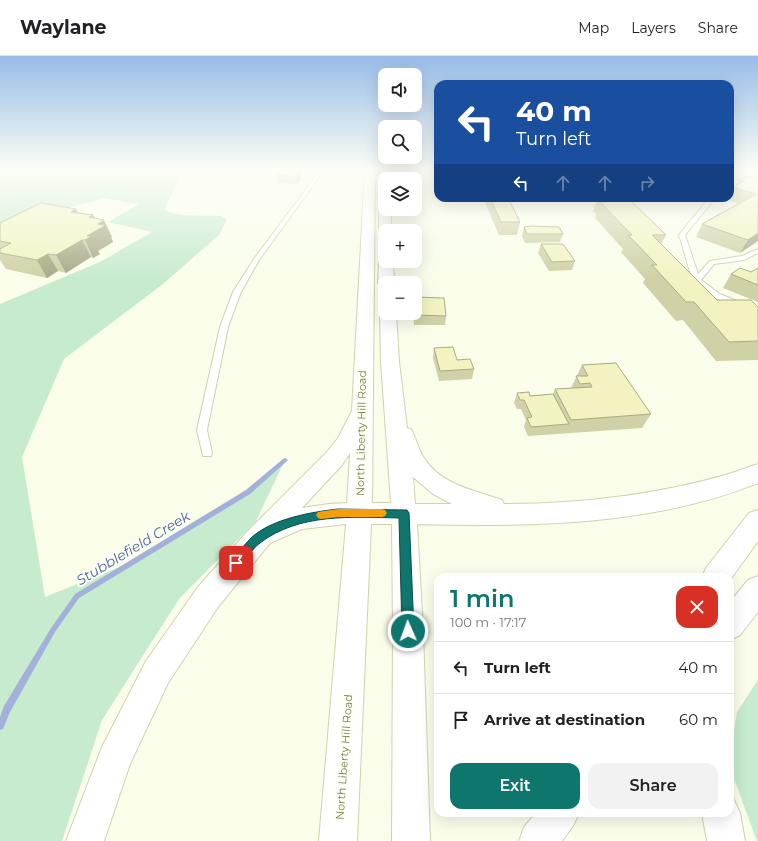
<!DOCTYPE html>
<meta charset="utf-8">
<style>
:root{--surface:#fff;--page:#f2f2f2;--text:#202124;--muted:#757577;--line:#e0e0e0;--accent:#0f766e}
body{margin:0;font-family:Montserrat,sans-serif;background:var(--page);color:var(--text);height:100vh;display:flex;flex-direction:column;font-size:15px;white-space:nowrap}
*{box-sizing:border-box;margin:0}
p{font-size:13px;color:var(--muted)}
.icon{flex:none;width:22px;height:22px;fill:none;stroke:currentColor;stroke-width:2;stroke-linecap:round;stroke-linejoin:round}
.map{position:relative;flex:1;overflow:hidden}
.drawer{position:absolute;left:434px;top:517px;width:300px;height:244px;display:flex;flex-direction:column;background:var(--surface);border-radius:12px;box-shadow:0 4px 16px #0002}
.drawer>*{flex:none}
.guide{position:absolute;left:434px;top:24px;width:300px;height:122px;border-radius:12px;box-shadow:0 4px 16px #0002;background:#1a4fa0;color:#fff;overflow:hidden}
.controls{position:absolute;left:378px;top:12px;display:grid;gap:8px}
.controls a{display:grid;place-items:center;width:44px;height:44px;border-radius:8px;background:var(--surface);box-shadow:0 4px 16px #0002;font-size:20px}
.pin{position:absolute;display:grid;place-items:center;width:34px;height:34px;color:#fff;margin:-17px;border-radius:8px;box-shadow:0 2px 6px #0006}
.me{position:absolute;width:44px;margin:-22px;rotate:358deg;stroke-linejoin:round;filter:drop-shadow(0 0 3px #0008)}
.turn{display:flex;align-items:center;gap:14px;height:84px;padding:0 16px;font-size:18px}
.turn .icon{width:52px;height:52px;stroke-width:2.5}
.turn b{display:block;font-size:28px;line-height:34px}
.lanes{display:flex;align-items:center;height:38px;padding:0 16px;background:#0003;justify-content:center;gap:20px;direction:ltr}
.lanes .off{opacity:.35}
.round{display:grid;place-items:center;flex:none;width:42px;height:42px;border-radius:12px;background:var(--page)}
.overview{display:flex;align-items:center;justify-content:space-between;height:68px;padding:0 16px}
h1{font-size:24px;font-weight:600;line-height:30px;color:var(--accent)}
.primary-button{display:flex;gap:8px;margin-top:auto;padding:8px 16px}
.primary-button a{flex:1;height:46px;border-radius:12px;background:var(--accent);color:#fff;font-size:16px;font-weight:600;line-height:46px;text-align:center}
.primary-button a+a{background:var(--page);color:var(--text)}
ul{padding:0;list-style:none}
li{display:flex;align-items:center;gap:12px;height:52px;padding:0 16px;border-top:1px solid var(--line)}
li div{flex:1}
li b{display:block;font-size:15px}
li em{font-style:normal}
header{display:flex;align-items:center;gap:24px;box-sizing:border-box;height:56px;padding:0 20px;background:var(--surface);border-bottom:1px solid var(--line)}
header strong{font-size:19px}
nav{display:flex;gap:22px;margin-inline-start:auto;font-size:14px}
.map>svg:first-child{display:block}
</style>
<header>
<strong>Waylane</strong>
<nav><a>Map</a><a>Layers</a><a>Share</a></nav>
</header>
<div class="map">
<svg width="758" height="785" viewBox="0 0 758 785">
<rect width="100%" height="100%" fill="#f9fdea"/>
<!-- green -->
<path fill="#c7ebcf" d="M 0,113 L 158,113 L 180,120 L 165,153 C 174,162 208,159 221,160 L 227,164 L 219,179 L 163,228 L 64,303 L 22,401 L 45,541 L 137,504 L 248,436 L 285,404 L 256,465 L 179,543 L 102,664 L 62,785 L 0,785 L 0,248 L 100,206 L 152,176 L 108,166 L 139,148 L 105,142 L 67,152 L 0,177 Z
M 758,624 L 758,785 L 757,785 L 730,712 L 730,697 L 737,656 Z"/>
<g fill="none" stroke-linecap="round" stroke-linejoin="round">
<!-- stream -->
<path fill="#a3b0d9" fill-rule="evenodd" d="M 285,402 L 287,403 L 288,404 L 287,405 L 250,438 L 79,542 L 55,576 L 10,656 L 3,673 L 0,674 L 0,661 L 4,650 L 51,572 L 75,538 L 246,434 L 283,403 Z"/>
<!-- service casing -->
<g stroke="#cecfae" stroke-width="2">
<path id="service" d="M 321,113 L 325,113 L 259,204 L 241,236 L 228,271 L 207,374 L 212,397 L 211,400 L 203,400 L 197,374 L 220,271 L 233,236 L 254,203 Z
M 754,113 L 758,113 L 758,115 L 730,126 L 730,123 Z
M 709,142 L 715,142 L 685,179 L 698,218 L 710,205 L 742,200 L 758,193 L 758,197 L 744,204 L 714,208 L 701,224 L 720,238 L 758,254 L 758,259 C 742,255 701,239 693,223 C 687,210 684,193 679,179 Z"/>
</g>
<!-- secondary casing -->
<g stroke="#d0d2ac" stroke-width="2">
<path id="secondary" d="M 365,113 L 375,113 L 372,447 L 391,447 L 381,306 L 380,257 L 382,254 L 385,253 L 385,257 L 396,257 L 399,306 L 407,372 L 411,373 C 416,382 418,393 424,402 C 441,429 474,434 502,444 L 504,448 C 580,448 656,439 729,418 C 739,415 748,411 758,408 L 758,427 C 651,470 530,471 417,468 L 423,575 L 430,785 L 392,785 L 393,575 L 392,468 L 371,468 L 357,785 L 319,785 L 346,468 L 302,473 L 270,487 L 218,551 L 168,627 L 130,708 L 104,785 L 66,785 L 102,691 L 146,605 L 198,531 L 246,477 L 326,397 L 338,382 L 352,355 ZM 350,397 L 347,447 L 329,448 L 302,452 L 342,409 ZM 413,421 L 433,438 L 452,448 L 415,448 Z
M 385,113 L 389,116 L 390,123 L 385,123 L 385,153 L 391,153 L 391,175 L 385,175 L 385,179 L 380,178 L 379,175 L 379,116 L 380,114 Z
M 385,201 L 385,205 L 393,205 L 394,227 L 385,227 L 385,231 L 381,230 L 378,227 L 379,205 L 381,202 Z
M 758,454 L 758,485 L 730,524 L 730,521 L 702,521 L 706,512 L 749,457 Z
M 758,520 L 758,556 L 740,579 L 730,584 L 730,546 L 748,524 Z
M 730,742 L 734,744 L 740,757 L 745,785 L 707,785 L 702,757 L 730,757 Z
M 536,757 L 579,757 L 573,770 L 562,785 L 519,785 L 524,771 Z"/>
</g>
<!-- service -->
<use href="#service" fill="#fff" fill-rule="evenodd"/>
<!-- secondary -->
<use href="#secondary" fill="#fff" fill-rule="evenodd"/>
</g>
<!-- wall -->
<path fill="#d0d1a6" d="M 300,116 L 301,123 L 297,128 L 278,127 L 277,119 Z
M 758,119 L 758,185 L 740,197 L 696,181 L 702,168 L 739,148 L 726,143 L 726,142 L 730,142 L 730,135 L 732,131 L 736,130 L 739,124 L 753,122 Z
M 483,142 L 508,142 L 520,166 L 517,179 L 499,179 Z
M 594,142 L 633,142 L 631,145 L 666,179 L 661,189 L 717,244 L 758,251 L 758,304 L 716,305 L 683,264 L 676,265 L 643,227 L 645,223 L 621,196 L 623,193 L 595,162 L 596,158 L 593,155 L 597,143 Z
M 78,157 L 93,159 L 95,162 L 112,181 L 111,181 L 113,186 L 98,195 L 100,198 L 93,202 L 91,201 L 66,217 L 58,215 L 47,222 L 6,213 L 0,204 L 0,167 Z
M 524,171 L 563,178 L 560,186 L 525,187 L 522,180 Z
M 541,188 L 575,205 L 572,214 L 549,215 L 538,197 Z
M 758,212 L 758,246 L 723,232 L 731,218 L 751,216 Z
M 413,257 L 446,260 L 445,269 L 414,269 Z
M 434,292 L 457,304 L 474,313 L 472,323 L 439,325 L 433,302 Z
M 582,309 L 651,358 L 642,372 L 528,380 L 524,371 L 526,364 L 521,353 L 517,353 L 514,347 L 517,337 L 530,340 L 553,338 L 555,333 L 571,332 Z"/>
<!-- shaded-wall -->
<path fill="#a9aa87" d="M 300,116 L 301,123 L 297,128 L 296,121 Z
M 76,153 L 84,169 L 71,156 Z
M 93,159 L 99,172 L 98,168 L 104,164 L 112,181 L 111,181 L 113,186 L 98,195 L 100,198 L 93,202 L 85,184 L 87,180 L 89,161 Z
M 758,177 L 758,185 L 740,197 L 748,184 Z
M 82,184 L 91,201 L 66,217 L 56,199 Z
M 48,198 L 58,215 L 47,222 L 37,204 Z"/>
<!-- building -->
<path fill="#f2f3c1" stroke="#a9aa87" d="M 281,114 L 300,116 L 296,121 L 277,119 Z
M 758,119 L 758,177 L 748,184 L 702,168 L 756,138 L 732,131 L 744,125 L 739,124 L 745,120 L 753,122 Z
M 490,142 L 508,142 L 520,166 L 501,166 Z
M 601,142 L 628,142 L 666,179 L 652,179 L 717,244 L 751,244 L 758,251 L 758,285 L 729,286 L 694,246 L 686,246 L 652,209 L 657,209 L 628,179 L 632,179 L 600,146 L 605,146 Z
M 41,147 L 76,153 L 71,156 L 93,159 L 89,161 L 104,164 L 98,168 L 106,169 L 87,180 L 92,180 L 85,184 L 82,184 L 56,199 L 48,198 L 37,204 L 0,197 L 0,193 L 11,187 L 0,185 L 0,167 Z
M 532,170 L 559,171 L 563,178 L 527,178 L 524,171 Z
M 541,188 L 563,188 L 575,205 L 552,206 Z
M 740,212 L 751,216 L 758,212 L 758,229 L 731,218 Z
M 415,241 L 444,242 L 446,260 L 415,259 Z
M 453,291 L 457,304 L 470,303 L 474,313 L 440,315 L 434,292 Z
M 616,307 L 651,358 L 571,364 L 555,333 L 592,331 L 590,327 L 580,328 L 576,320 L 588,320 L 582,309 Z
M 529,336 L 530,340 L 553,338 L 569,368 L 531,371 L 527,362 L 532,361 L 524,344 L 520,344 L 517,337 Z"/>
<!-- sky -->
<linearGradient id="sky" x2="0" y2="1"><stop stop-color="#97bce8"/><stop offset="0.51" stop-color="#fcfef6"/><stop offset="1" stop-color="#fcfef6" stop-opacity="0"/></linearGradient>
<rect width="758" height="223" fill="url(#sky)"/>
<!-- route -->
<path fill="#0f766e" stroke="#0a4d48" d="M 338,453 L 407,454 L 409,457 L 414,575 L 412,579 L 408,581 L 404,579 L 402,575 L 399,462 C 352,461 299,457 260,487 C 252,493 246,503 240,511 L 236,512 L 232,511 L 231,507 L 232,504 C 238,497 244,489 251,482 C 271,463 311,456 338,453 Z"/>
<!-- slow -->
<path fill="#f59e0b" d="M 338,453 L 382,453 L 385,454 L 387,457 L 385,460 L 382,461 L 338,461 L 321,463 L 318,462 L 316,459 L 318,456 Z"/>
<g text-anchor="middle" dominant-baseline="central" stroke-width="4" stroke-linejoin="round" paint-order="stroke">
<!-- street labels -->
<g font-size="11" fill="#79774c" stroke="#fcfff1">
<text transform="translate(361 377) rotate(-89)">North Liberty Hill Road</text>
<text transform="translate(344 701) rotate(-86)">North Liberty Hill Road</text>
</g>
<!-- near-water labels -->
<g font-size="14" font-style="italic" fill="#4e60a2" stroke="#fcfff1">
<text transform="translate(133 492) rotate(-31)">Stubblefield Creek</text>
</g>
</g>
</svg>
<div class="controls">
<a><svg class="icon" aria-label="sound" viewBox="0 0 24 24"><path d="M4 9h4l5-4v14l-5-4H4zM17 9q2 3 0 6"/></svg></a>
<a><svg class="icon" aria-label="search" viewBox="0 0 24 24"><circle cx="10" cy="10" r="6"/><path d="M15 15l6 6"/></svg></a>
<a><svg class="icon" aria-label="layers" viewBox="0 0 24 24"><path d="M12 4l9 5-9 5-9-5zM3 14l9 5 9-5"/></svg></a>
<a>+</a>
<a>−</a>
</div>
<div class="pin" style="left:236px;top:507px;background:#d93025"><svg class="icon" aria-label="arrive" viewBox="0 0 24 24"><path d="M6 21V4h12l-3 4 3 4H6"/></svg></div>
<svg class="me" style="left:408px;top:575px" viewBox="-20 -20 40 40"><circle r="17" fill="#0f766e" stroke="#fff" stroke-width="3"/><path d="M0-11L8 9 0 5-8 9z" fill="#fff"/></svg>
<div class="guide">
<div class="turn"><svg class="icon" aria-label="left" viewBox="0 0 24 24"><path d="M17 20v-9H6M10 6l-5 5 5 5"/></svg><div><b>40 m</b>Turn left</div></div>
<div class="lanes"><svg class="icon" aria-label="left" viewBox="0 0 24 24"><path d="M17 20v-9H6M10 6l-5 5 5 5"/></svg><svg class="icon off" aria-label="ahead" viewBox="0 0 24 24"><path d="M12 20V5M6 11l6-6 6 6"/></svg><svg class="icon off" aria-label="ahead" viewBox="0 0 24 24"><path d="M12 20V5M6 11l6-6 6 6"/></svg><svg class="icon off" aria-label="right" viewBox="0 0 24 24"><path d="M7 20v-9h11M14 6l5 5-5 5"/></svg></div>
</div>
<section class="drawer">
<div class="overview"><div><h1>1 min</h1><p>100 m · 17:17</p></div><a class="round" style="background:#d93025;color:#fff"><svg class="icon" aria-label="close" viewBox="0 0 24 24"><path d="M6 6l12 12M18 6L6 18"/></svg></a></div>
<ul>
<li><svg class="icon" aria-label="left" viewBox="0 0 24 24"><path d="M17 20v-9H6M10 6l-5 5 5 5"/></svg><div><b>Turn left</b></div><em>40 m</em></li>
<li><svg class="icon" aria-label="arrive" viewBox="0 0 24 24"><path d="M6 21V4h12l-3 4 3 4H6"/></svg><div><b>Arrive at destination</b></div><em>60 m</em></li>
</ul>
<div class="primary-button"><a>Exit</a><a>Share</a></div>
</section>
</div>
